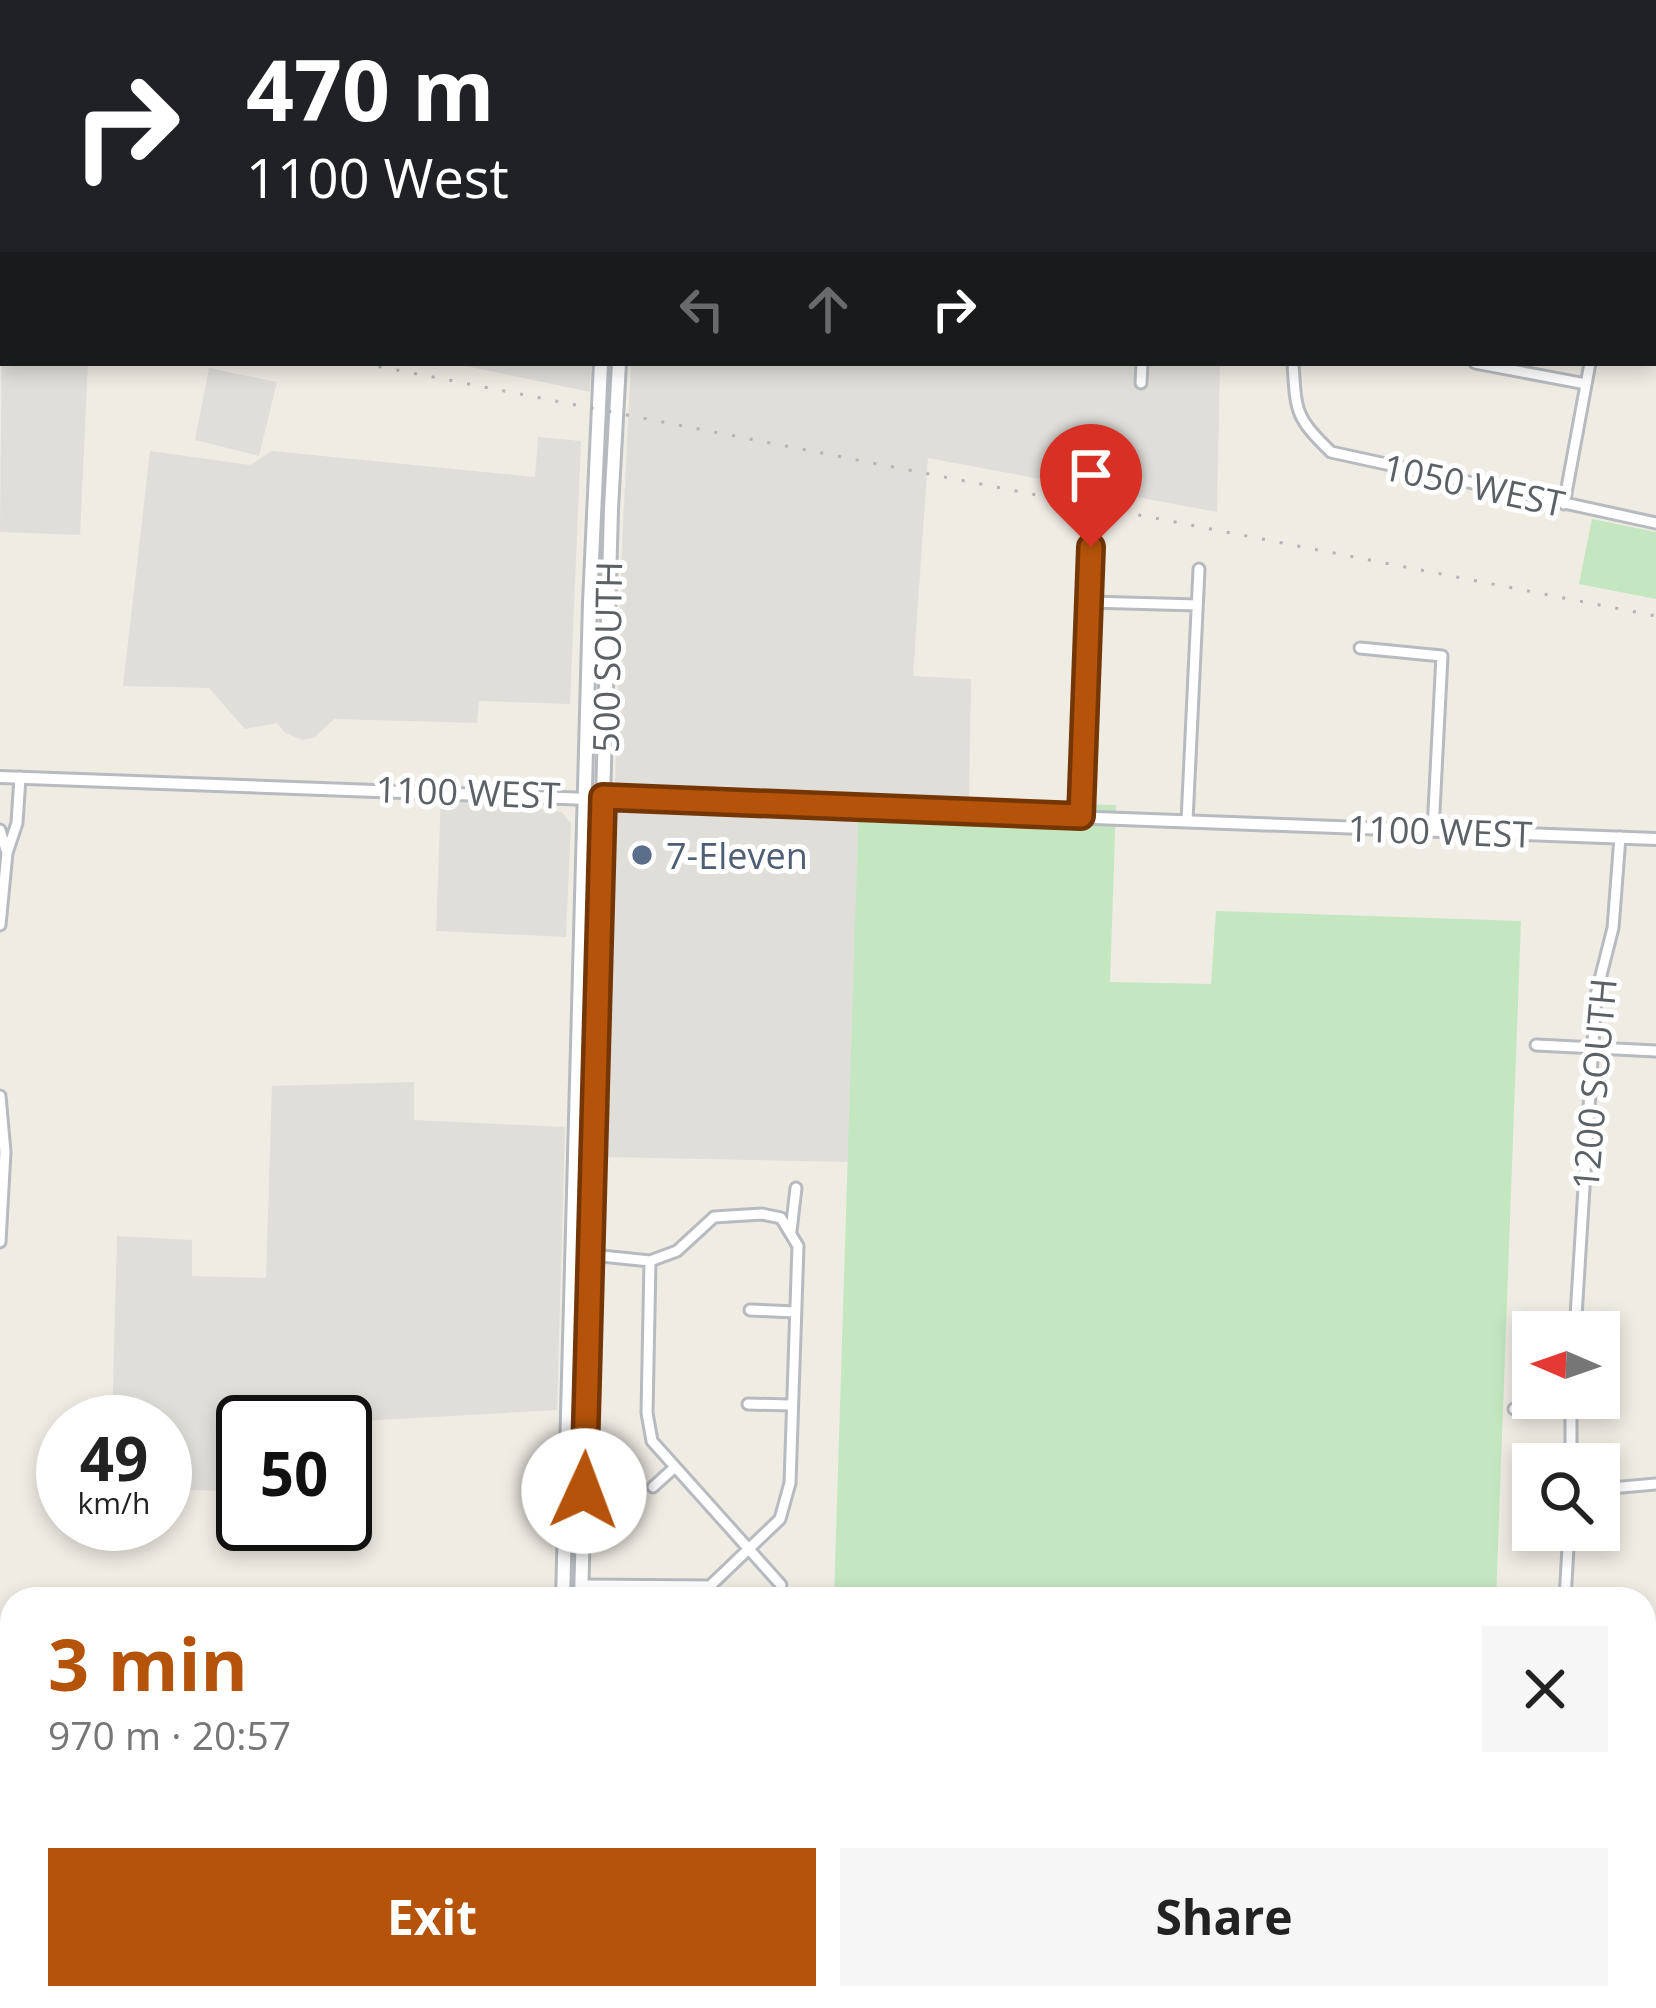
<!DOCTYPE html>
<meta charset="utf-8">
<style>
:root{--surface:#fff;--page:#f6f6f6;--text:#222;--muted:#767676;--accent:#b45309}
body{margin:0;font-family:"Open Sans",sans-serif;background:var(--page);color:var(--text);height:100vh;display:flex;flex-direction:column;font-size:45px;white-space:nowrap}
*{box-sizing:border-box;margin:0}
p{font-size:39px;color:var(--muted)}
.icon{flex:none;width:66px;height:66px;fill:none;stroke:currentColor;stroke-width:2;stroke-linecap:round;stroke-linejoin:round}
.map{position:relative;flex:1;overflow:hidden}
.details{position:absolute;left:0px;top:1587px;width:1656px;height:423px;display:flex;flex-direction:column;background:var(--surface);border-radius:36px 36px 0 0;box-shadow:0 6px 18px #0003}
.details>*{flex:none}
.guide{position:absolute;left:0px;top:0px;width:1656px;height:366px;box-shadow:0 6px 18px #0003;background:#202124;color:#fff;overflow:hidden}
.needle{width:78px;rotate:272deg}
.tools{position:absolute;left:1512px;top:1311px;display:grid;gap:24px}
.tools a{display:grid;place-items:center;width:108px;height:108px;border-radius:0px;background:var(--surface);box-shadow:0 6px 18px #0003;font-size:60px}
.speed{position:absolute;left:36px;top:1395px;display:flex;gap:24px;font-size:60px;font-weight:700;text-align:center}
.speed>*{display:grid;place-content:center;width:156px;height:156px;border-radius:50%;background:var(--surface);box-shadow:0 6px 18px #0003;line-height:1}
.speed small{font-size:30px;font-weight:400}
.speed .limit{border:6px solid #111;border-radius:18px;background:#fff;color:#111}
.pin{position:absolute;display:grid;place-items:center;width:102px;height:102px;color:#fff;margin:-123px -51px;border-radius:50% 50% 50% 0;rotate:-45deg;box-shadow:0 0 12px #0007}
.pin .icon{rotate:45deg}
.me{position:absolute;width:132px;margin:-66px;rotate:2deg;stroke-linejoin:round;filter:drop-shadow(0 0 9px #0008)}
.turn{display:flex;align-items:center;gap:42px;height:252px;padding:0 48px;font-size:54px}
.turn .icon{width:156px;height:156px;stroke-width:2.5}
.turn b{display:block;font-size:84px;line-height:102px}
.lanes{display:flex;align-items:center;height:114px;padding:0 48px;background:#0003;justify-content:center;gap:60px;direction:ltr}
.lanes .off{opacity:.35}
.round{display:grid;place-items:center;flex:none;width:126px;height:126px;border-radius:0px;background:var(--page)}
.summary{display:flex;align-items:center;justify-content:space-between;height:204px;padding:0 48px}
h1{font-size:72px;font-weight:700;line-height:90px;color:var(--accent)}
.button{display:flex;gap:24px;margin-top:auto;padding:24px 48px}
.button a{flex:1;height:138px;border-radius:0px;background:var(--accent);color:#fff;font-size:48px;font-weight:700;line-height:138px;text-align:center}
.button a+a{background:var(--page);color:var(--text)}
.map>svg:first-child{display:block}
</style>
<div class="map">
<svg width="1656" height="2008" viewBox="0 0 1656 2008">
<rect width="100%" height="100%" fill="#efece4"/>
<!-- industrial -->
<path fill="#e0ded9" d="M 0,0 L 600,0 L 3,3 L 3,270 Z
M 640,0 L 1228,0 L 640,3 Z
M 2,308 L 3,363 L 88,363 L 80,535 L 0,532 Z
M 452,363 L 591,363 L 590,392 Z
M 631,363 L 1220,363 L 1217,512 L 928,458 L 913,676 L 971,679 L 969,803 L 859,799 L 849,1162 L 604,1157 L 622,545 Z
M 209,368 L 277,382 L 259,456 L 195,440 Z
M 538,437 L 581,441 L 570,704 L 479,701 L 477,723 L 334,719 L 315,737 L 303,740 L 285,733 L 277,723 L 245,729 L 209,688 L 123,686 L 150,451 L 250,465 L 272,451 L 535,477 Z
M 441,795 L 562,812 L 571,824 L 566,937 L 436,931 Z
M 414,1082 L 414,1120 L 565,1127 L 557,1410 L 345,1422 L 243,1422 L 243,1492 L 165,1489 L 165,1422 L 112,1422 L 117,1236 L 192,1240 L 192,1276 L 266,1278 L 272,1086 Z"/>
<!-- green -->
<path fill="#c4e6c1" d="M 1592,519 L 1656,532 L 1656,599 L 1579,584 Z
M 859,798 L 1116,805 L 1110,982 L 1211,984 L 1216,911 L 1521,921 L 1496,1599 L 834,1599 Z
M 836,1998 L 1481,1998 L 1481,2008 L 836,2008 Z"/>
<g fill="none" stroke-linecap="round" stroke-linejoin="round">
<!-- stream -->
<path stroke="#a4dfff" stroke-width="3" d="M 0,1981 L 12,1981"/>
<!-- minor casing -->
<g stroke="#b7babe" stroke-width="15">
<path id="minor" d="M 1517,0 L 1525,3
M 997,3 L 997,0
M 1297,3 L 1297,0
M 1653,38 L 1656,39
M 1293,363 C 1296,412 1295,417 1331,452 L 1656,523
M 1475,363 L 1586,384
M 1141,383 L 1142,363
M 1564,504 L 1590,363
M 1089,602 L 1197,605
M 1360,648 L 1442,656 L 1433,830
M 1081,816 L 1091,547
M 1187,821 L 1199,569
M 0,830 L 7,853 L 0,925
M 7,853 L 17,823 L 20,777
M 1536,1045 L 1656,1051
M 0,1096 L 5,1152 L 0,1242
M 791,1231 L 796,1188
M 572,1253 L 650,1261 L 677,1251 L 714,1217 L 762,1214 L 781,1218 L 798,1246 L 790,1483 L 780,1519 L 710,1586 L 581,1585
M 650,1261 L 647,1413 L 652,1441 L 781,1585
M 750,1310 L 795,1312
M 1575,1332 L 1596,995 L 1613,928 L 1620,837
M 1571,1398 L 1571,1464
M 748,1404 L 790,1405
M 1514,1409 L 1570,1411
M 653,1487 L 675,1467
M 1599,1489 L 1656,1484
M 1565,1599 L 1569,1530
M 1644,1772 L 1656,1765
M 0,1850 L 12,1850
M 1644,1905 L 1656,1904
M 1551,1998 L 1551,2008"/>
</g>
<!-- tertiary casing -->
<g stroke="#b7babe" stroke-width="16">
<path id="tertiary" d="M 0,777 L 1656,839"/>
</g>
<!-- secondary casing -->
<g stroke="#b6babe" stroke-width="18">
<path id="secondary" d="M 611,3 L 611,0
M 629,3 L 629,0
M 563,1599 L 590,603 L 601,363
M 581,1599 L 611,509 L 619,363
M 552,2008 L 552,1998
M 569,2008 L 569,1998"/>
</g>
<!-- minor -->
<use href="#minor" stroke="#fff" stroke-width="9"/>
<!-- tertiary -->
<use href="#tertiary" stroke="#fff" stroke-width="10"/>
<!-- secondary -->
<use href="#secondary" stroke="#fff" stroke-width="12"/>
<!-- rail -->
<path stroke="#b3b4b5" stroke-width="3" stroke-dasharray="3 15" stroke-linecap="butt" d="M 0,292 L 3,292
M 361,363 L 1656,616"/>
</g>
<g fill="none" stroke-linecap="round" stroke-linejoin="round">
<!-- route casing -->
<g stroke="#753606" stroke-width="30">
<path id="route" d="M 584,1491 L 603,797 L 1081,816 L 1091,547"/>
</g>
<!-- route -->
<use href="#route" stroke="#b45309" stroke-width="21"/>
</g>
<!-- markers -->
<circle fill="#5c6f8a" stroke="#fff" stroke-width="4.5" cx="642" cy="855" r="12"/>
<g text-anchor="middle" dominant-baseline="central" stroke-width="10" stroke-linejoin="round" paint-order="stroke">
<!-- street labels -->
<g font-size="36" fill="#5c6165" stroke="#fff">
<text transform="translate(1474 485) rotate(12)">1050 WEST</text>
<text transform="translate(607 657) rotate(-89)">500 SOUTH</text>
<text transform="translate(468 792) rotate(2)">1100 WEST</text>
<text transform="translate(1440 831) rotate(2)">1100 WEST</text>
<text transform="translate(1594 1084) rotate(-85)">1200 SOUTH</text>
</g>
<!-- service labels -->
<g font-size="36" fill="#4e5e75" stroke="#fff" text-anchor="start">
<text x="666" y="855">7-Eleven</text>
</g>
</g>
</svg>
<div class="tools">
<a><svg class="needle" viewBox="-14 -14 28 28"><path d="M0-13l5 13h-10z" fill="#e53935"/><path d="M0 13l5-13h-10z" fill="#767676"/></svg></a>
<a><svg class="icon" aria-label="search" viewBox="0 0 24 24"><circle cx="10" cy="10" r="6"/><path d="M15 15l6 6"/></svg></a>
</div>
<div class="speed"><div>49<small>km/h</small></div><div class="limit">50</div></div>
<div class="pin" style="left:1091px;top:547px;background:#d93025"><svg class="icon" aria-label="arrive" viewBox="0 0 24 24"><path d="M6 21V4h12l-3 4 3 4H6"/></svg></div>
<svg class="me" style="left:584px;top:1491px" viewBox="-20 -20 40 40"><circle r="19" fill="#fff"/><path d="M0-13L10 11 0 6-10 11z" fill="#b45309"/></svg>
<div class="guide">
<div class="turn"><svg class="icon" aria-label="right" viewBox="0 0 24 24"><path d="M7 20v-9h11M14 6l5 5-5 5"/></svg><div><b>470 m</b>1100 West</div></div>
<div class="lanes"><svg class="icon off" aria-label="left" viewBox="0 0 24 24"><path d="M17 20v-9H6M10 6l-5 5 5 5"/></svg><svg class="icon off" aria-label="ahead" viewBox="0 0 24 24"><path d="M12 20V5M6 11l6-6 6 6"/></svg><svg class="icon" aria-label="right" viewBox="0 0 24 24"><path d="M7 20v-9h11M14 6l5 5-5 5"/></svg></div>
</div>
<section class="details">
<div class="summary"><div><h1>3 min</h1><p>970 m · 20:57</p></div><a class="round"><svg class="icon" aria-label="close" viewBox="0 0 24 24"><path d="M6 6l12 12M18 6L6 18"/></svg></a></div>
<div class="button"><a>Exit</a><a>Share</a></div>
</section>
</div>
